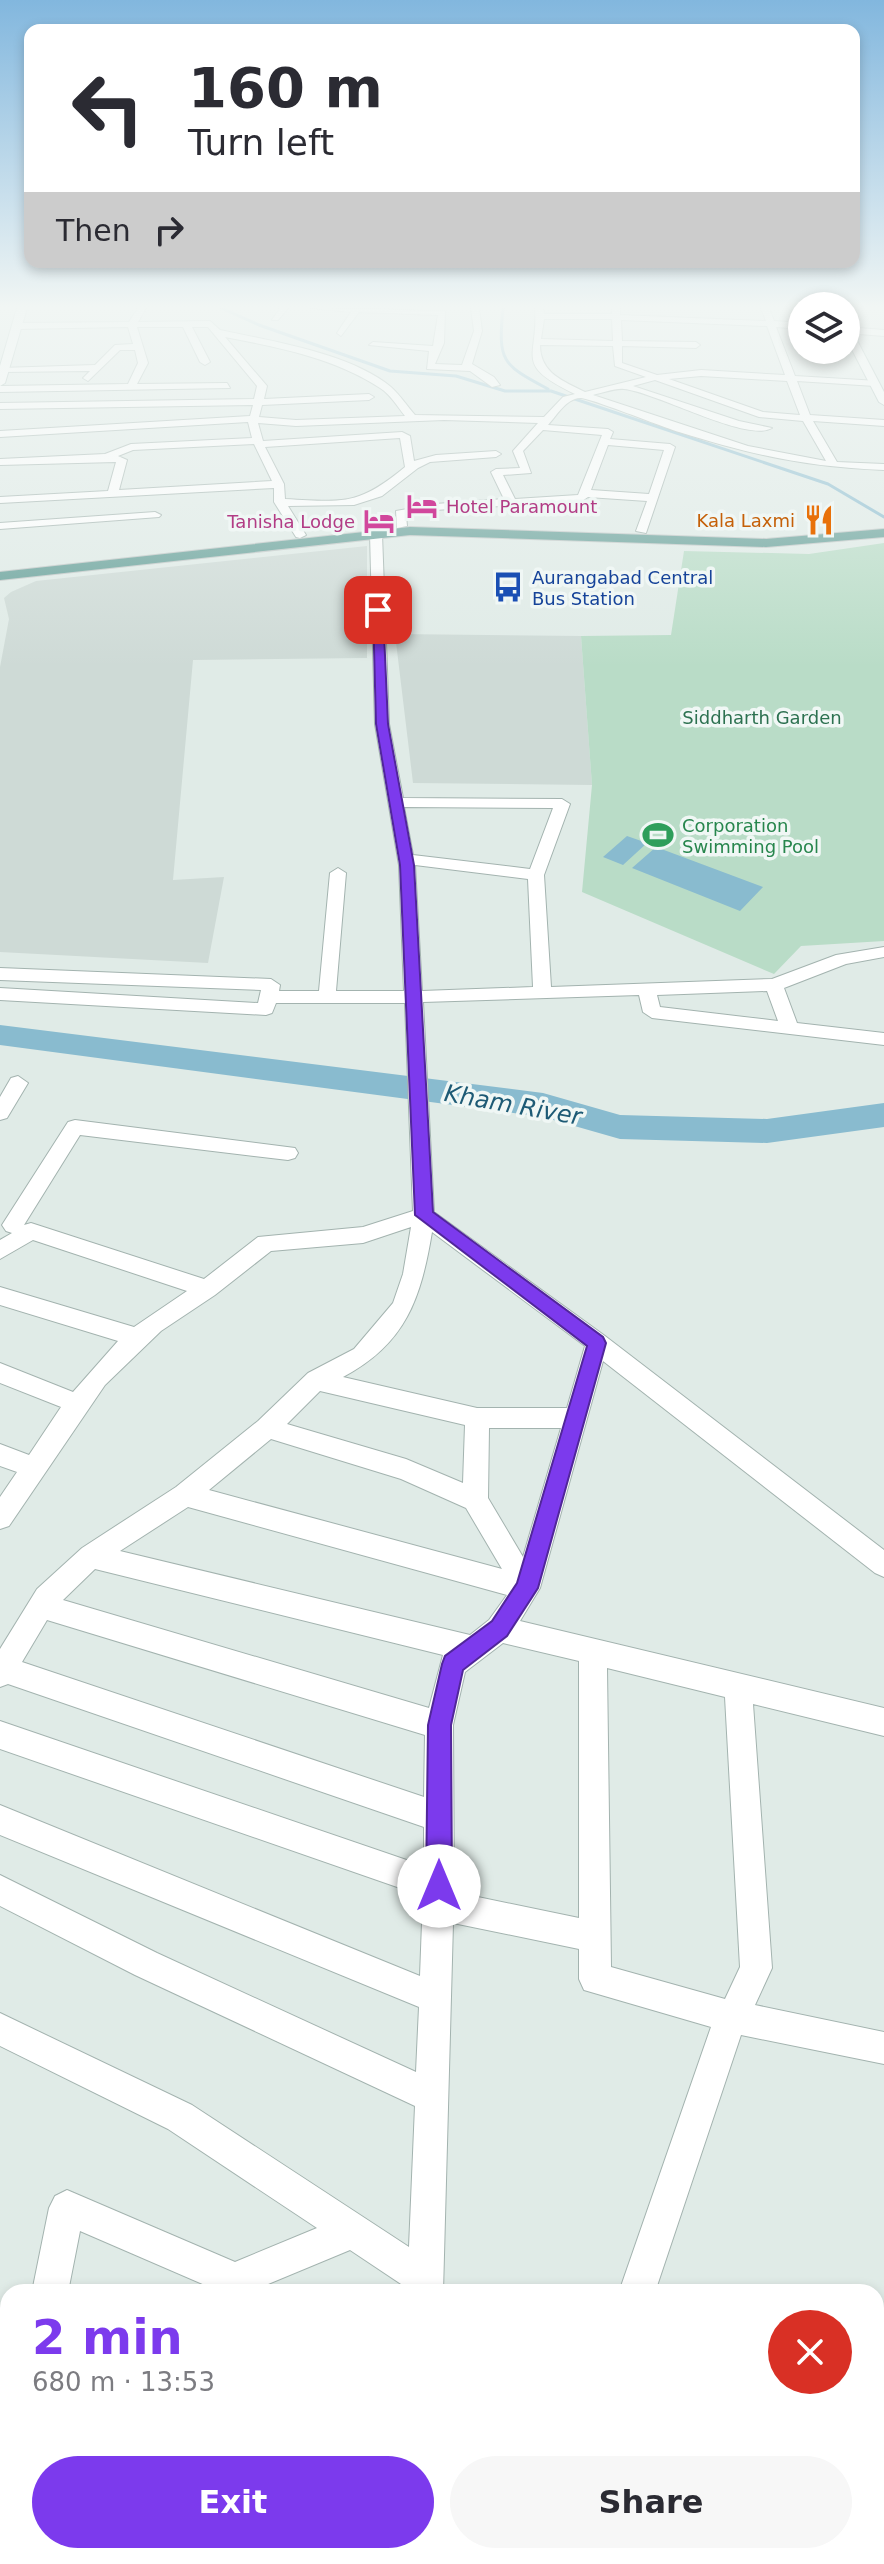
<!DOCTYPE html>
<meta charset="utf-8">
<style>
:root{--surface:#fff;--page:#f7f7f7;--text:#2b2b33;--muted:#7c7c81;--accent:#7c3aed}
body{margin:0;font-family:"DejaVu Sans",sans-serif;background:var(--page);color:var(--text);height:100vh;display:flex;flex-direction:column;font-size:30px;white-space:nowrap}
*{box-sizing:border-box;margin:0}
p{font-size:26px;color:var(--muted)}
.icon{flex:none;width:44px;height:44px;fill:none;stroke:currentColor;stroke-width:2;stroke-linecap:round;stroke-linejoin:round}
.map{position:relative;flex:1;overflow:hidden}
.panel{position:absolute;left:0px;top:2284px;width:884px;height:280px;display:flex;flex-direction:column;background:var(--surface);border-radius:24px 24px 0 0;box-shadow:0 4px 12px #0003}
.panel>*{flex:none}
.hud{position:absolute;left:24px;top:24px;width:836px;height:244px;border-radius:16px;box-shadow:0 4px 12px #0003;background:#fff;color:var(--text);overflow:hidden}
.fabs{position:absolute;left:788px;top:292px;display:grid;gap:16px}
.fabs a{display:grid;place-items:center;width:72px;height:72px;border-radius:50%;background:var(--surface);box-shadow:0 4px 12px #0003;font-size:40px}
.pin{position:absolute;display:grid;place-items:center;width:68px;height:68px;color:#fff;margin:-34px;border-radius:16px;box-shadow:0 4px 12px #0006}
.me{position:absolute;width:88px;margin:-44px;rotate:0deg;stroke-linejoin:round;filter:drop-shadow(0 0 6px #0008)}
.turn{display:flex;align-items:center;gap:28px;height:168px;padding:0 32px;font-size:36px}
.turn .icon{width:104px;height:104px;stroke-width:2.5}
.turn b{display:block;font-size:56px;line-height:68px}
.then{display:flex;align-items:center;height:76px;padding:0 32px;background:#0003;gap:16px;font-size:30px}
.round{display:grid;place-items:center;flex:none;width:84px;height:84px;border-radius:42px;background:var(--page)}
.headline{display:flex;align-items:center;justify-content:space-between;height:136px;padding:0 32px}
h1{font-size:48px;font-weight:800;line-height:60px;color:var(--accent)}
.button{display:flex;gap:16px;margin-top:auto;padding:16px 32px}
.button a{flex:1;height:92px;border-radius:48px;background:var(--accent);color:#fff;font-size:32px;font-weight:800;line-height:92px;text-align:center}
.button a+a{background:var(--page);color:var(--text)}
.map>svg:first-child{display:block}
</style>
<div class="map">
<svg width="884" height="2564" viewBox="0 0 884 2564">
<rect width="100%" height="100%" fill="#e0ebe7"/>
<!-- built -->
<path fill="#cedad6" d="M 367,546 L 367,658 L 193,660 L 173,880 L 224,877 L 208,963 L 0,952 L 0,667 L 9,619 L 4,598 L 11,592 L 36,581 Z
M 395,634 L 581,636 L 592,785 L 413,783 Z"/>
<!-- green -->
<path fill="#b9dcc7" d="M 884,543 L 884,941 L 801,946 L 774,974 L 582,892 L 592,785 L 581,636 L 671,635 L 684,551 L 809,554 Z"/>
<!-- water -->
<path fill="#89bbcf" d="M 627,836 L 647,843 L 623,865 L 603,857 Z
M 656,847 L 763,887 L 740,911 L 632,868 Z"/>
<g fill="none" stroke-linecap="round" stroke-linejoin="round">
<!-- stream -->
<path stroke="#89bbcf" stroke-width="3" d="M 221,308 L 259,325 L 390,371 L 456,376 L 505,391 L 551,391 L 828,484 L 884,517
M 503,308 C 498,361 501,364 548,389"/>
<!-- river -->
<path fill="#89bbcf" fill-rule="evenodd" d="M 0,1025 L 543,1093 L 620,1115 L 767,1119 L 884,1103 L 884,1127 L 767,1143 L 620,1139 L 543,1117 L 0,1045 Z"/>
<!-- street casing -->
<g stroke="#a3b3af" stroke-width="2">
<path id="street" d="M 138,308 L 146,308 L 138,322 L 210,321 L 220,330 C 271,341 350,353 391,387 C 400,395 407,406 415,415 L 544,417 L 563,397 L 575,394 C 512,364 539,358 535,308 L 543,308 L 544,314 L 612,314 L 612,308 L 620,308 L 620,315 L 766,321 L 761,308 L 769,308 L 774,321 L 802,323 L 802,329 L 776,327 L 795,376 L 878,381 L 875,386 L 797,381 L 810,415 L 884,420 L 884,426 L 813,421 L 837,462 L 884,464 L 884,470 C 807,467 752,455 679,432 C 662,427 591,398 580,398 C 566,399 557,415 548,425 L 608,429 L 613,432 L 610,439 L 670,444 L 675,447 L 646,533 L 636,531 L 647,501 L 588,497 L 582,501 L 435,510 L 406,515 L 407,526 L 397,528 L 396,511 L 435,504 L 504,499 L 491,472 L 496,469 L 520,468 L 513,451 L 538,423 L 444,420 L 296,426 L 258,423 L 263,441 L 402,432 L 410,436 L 414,461 L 436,455 L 496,451 L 501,454 L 496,457 L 430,462 L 418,468 L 382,496 L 354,505 L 288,506 L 306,535 L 300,538 L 296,537 L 274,502 L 274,488 L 0,503 L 0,497 L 108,491 L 116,462 L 0,465 L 0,459 L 105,454 L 131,444 L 252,438 L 248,422 L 0,437 L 0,431 L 250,416 L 253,405 L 0,409 L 0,403 L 254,399 L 257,386 L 208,327 L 192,327 L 210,362 L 205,365 L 200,362 L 183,327 L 137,327 L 148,363 L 137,384 L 227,383 L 230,388 L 0,392 L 0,386 L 128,384 L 138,363 L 135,350 L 120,350 L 88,381 L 83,378 L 90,371 L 4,372 L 0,368 L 95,365 L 115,345 L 133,344 L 128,327 L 17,329 L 13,326 L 17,323 L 129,322 ZM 544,319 L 612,319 L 613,341 L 541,339 ZM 621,320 L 767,326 L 785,375 L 701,370 L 657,375 L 622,363 L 622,346 L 696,348 L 700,345 L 696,342 L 622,341 ZM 225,337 C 277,347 335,358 380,388 C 390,394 397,406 405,416 L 296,420 L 259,417 L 262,405 L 369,400 L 374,397 L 369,394 L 264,399 L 267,386 ZM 540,345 L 613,346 L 615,366 L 646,377 L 585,392 C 563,381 540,373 540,345 ZM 701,376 L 787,381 L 800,415 L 763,412 L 669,379 ZM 655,380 L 759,417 L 803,421 L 826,461 L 748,446 L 593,395 C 602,393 615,388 624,389 C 656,392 747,443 772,428 L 739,421 L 633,386 ZM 543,430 L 602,435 L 578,495 L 515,499 L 503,475 L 531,473 L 523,451 ZM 400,438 L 405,467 C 358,506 344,502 285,499 L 284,484 L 265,447 ZM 254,444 L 272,481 L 119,490 L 127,460 L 118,456 L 133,450 ZM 608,445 L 664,450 L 649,494 L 591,490 Z
M 280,308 L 288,308 L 278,320 L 272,320 Z
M 311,308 L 445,311 L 444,343 L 435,364 L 462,365 L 474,331 L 471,308 L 479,308 L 482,331 L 472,364 L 494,377 L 500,385 L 492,387 L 470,371 L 427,369 L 429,351 L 369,345 L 373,342 L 433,346 L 438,315 L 359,312 L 341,336 L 337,333 L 351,312 Z
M 846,327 L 884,330 L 884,336 L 846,333 Z
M 155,512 L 161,515 L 159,517 L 0,529 L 0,523 Z
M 376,531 L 382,534 L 389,724 L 403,798 L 562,799 L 570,804 L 544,875 L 551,987 L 772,979 L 836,955 L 884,947 L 884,957 L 846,964 L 784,988 L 797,1023 L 884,1033 L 884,1045 L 652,1018 L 643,1012 L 639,995 L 423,1002 L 434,1212 L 605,1336 L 884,1550 L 884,1577 L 875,1573 L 603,1361 L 540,1588 L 520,1621 L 884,1708 L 884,1736 L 753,1704 L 772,1968 L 755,2005 L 884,2032 L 884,2064 L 741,2035 L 655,2292 L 619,2292 L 711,2027 L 584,1990 L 579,1979 L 579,1949 L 453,1923 L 443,2292 L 407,2292 L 407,2288 L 350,2250 L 249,2292 L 221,2292 L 80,2231 L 68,2292 L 32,2292 L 49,2208 L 55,2196 L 67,2190 L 235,2262 L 317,2228 L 168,2129 L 0,2046 L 0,2013 L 192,2105 L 409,2247 L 415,2106 L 135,1975 L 0,1906 L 0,1875 L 157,1953 L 416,2072 L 419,2007 L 0,1835 L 0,1805 L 420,1976 L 423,1896 L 0,1749 L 0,1721 L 424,1866 L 424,1827 L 8,1684 L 0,1687 L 0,1649 L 37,1589 L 82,1548 L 176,1487 L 258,1421 L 308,1373 L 354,1349 L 393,1303 L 403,1274 L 411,1227 L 363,1243 L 271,1251 L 215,1295 L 161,1331 L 105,1385 L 9,1526 L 0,1529 L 0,1497 L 17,1472 L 0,1466 L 0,1444 L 29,1455 L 61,1407 L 0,1383 L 0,1363 L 73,1392 L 118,1341 L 0,1305 L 0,1287 L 134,1327 L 187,1291 L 33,1240 L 0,1259 L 0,1240 L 12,1233 L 6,1231 L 2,1225 L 68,1122 L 75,1120 L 295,1148 L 298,1153 L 295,1158 L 288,1160 L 80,1135 L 24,1225 L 31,1223 L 204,1279 L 258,1237 L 363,1227 L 413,1211 L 405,1003 L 276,1003 L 272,1013 L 266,1015 L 0,1000 L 0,988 L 258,1003 L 261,990 L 0,980 L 0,968 L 271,979 L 280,985 L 279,991 L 319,991 L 330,873 L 338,868 L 346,873 L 336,991 L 404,991 L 399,865 L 375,724 L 370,534 ZM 404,807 L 553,808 L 530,869 L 413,855 ZM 415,865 L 528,879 L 533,987 L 422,991 ZM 767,991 L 778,1021 L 660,1007 L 657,995 ZM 432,1232 L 585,1346 L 567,1408 L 477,1408 L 343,1377 C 406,1344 421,1298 432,1232 ZM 320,1391 L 465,1425 L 463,1483 L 406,1459 L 287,1424 ZM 489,1428 L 561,1428 L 523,1557 L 488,1498 ZM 271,1439 L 401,1479 L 466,1508 L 502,1569 L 209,1490 ZM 188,1507 L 507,1595 L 489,1620 L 470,1635 L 120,1551 ZM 95,1569 L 443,1655 L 429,1708 L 63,1600 ZM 47,1620 L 425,1735 L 424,1797 L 22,1662 ZM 503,1643 L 579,1661 L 579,1918 L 454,1892 L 453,1725 L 465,1672 ZM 607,1668 L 725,1697 L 740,1967 L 725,1999 L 611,1967 Z
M 18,1076 L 28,1083 L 7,1118 L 0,1120 L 0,1097 L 11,1078 Z
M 0,2382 L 8,2383 L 8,2421 L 0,2420 Z
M 876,2536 L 884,2539 L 884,2564 L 859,2564 L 856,2556 L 876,2556 Z
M 12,2556 L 52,2556 L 52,2564 L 12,2564 Z
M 419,2556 L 499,2556 L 496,2564 L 420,2564 Z"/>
</g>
<!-- secondary casing -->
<g stroke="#9fb6b1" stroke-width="2">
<path id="secondary" d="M 17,308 L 27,308 L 5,383 L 0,386 L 0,366 Z
M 846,326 L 851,329 L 884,392 L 884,405 L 879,402 L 846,338 Z"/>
</g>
<!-- primary casing -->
<g stroke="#c1c8c7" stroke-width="2">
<path id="primary" d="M 410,527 L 766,539 L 884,529 L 884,537 L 766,547 L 410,535 L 0,580 L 0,572 Z"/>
</g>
<!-- street -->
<use href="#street" fill="#fff" fill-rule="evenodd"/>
<!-- secondary -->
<use href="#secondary" fill="#fff" fill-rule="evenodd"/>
<!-- primary -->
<use href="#primary" fill="#659f98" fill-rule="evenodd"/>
</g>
<!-- sky -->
<linearGradient id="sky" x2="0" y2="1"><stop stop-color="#82b7de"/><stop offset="0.46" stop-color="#f1f6f4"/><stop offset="1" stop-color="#f1f6f4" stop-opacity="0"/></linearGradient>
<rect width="884" height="667" fill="url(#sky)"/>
<!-- route -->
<path fill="#7c3aed" stroke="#51269a" stroke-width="2" d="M 378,607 L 383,610 L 388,724 L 414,865 L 433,1212 L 603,1337 L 606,1343 L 538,1588 L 507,1636 L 463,1670 L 451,1725 L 452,1886 L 448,1895 L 439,1899 L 430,1895 L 426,1886 L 428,1725 L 442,1664 L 445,1656 L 492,1621 L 517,1583 L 587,1346 L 415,1215 L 400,865 L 376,724 L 373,610 Z"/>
<!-- icons -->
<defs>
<g id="hotel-bare" transform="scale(2.4)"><path d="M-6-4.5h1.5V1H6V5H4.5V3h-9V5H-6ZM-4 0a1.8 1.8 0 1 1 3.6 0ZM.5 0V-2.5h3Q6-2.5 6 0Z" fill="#d1479c" stroke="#f0f7f5" stroke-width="2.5" paint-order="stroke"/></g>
<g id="restaurant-bare" transform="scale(2.4)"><path d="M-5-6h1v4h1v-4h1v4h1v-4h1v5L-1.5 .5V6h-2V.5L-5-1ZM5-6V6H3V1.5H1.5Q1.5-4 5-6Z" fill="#e8710a" stroke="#f0f7f5" stroke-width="2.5" paint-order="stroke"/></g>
<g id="bus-bare" transform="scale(2.4)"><path d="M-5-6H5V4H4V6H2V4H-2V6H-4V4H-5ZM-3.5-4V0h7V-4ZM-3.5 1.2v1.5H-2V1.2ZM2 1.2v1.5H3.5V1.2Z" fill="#1a4fb4" stroke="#f0f7f5" stroke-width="2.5" paint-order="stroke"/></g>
<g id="stadium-bare" transform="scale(2.4)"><path d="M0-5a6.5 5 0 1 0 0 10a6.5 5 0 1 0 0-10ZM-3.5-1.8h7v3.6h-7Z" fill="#2e9e5b" stroke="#f0f7f5" stroke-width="2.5" paint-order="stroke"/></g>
</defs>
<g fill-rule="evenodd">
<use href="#hotel-bare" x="422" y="506"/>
<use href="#restaurant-bare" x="819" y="520"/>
<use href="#hotel-bare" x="379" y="521"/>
<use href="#bus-bare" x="508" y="587"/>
<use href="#stadium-bare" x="658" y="835"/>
</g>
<g text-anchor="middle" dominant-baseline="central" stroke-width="7" stroke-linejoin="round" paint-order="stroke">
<!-- far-hotel labels -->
<g font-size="18" fill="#b23c85" stroke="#f0f7f5" text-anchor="start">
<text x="446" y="506">Hotel Paramount</text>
<text x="355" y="521" text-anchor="end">Tanisha Lodge</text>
</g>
<!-- far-food labels -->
<g font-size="18" fill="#c56008" stroke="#f0f7f5" text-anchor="end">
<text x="795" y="520">Kala Laxmi</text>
</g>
<!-- far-transit labels -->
<g font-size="18" fill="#164399" stroke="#f0f7f5" text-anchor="start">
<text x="532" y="577">Aurangabad Central<tspan x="532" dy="21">Bus Station</tspan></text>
</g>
<!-- far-park labels -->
<g font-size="18" fill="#2c7150" stroke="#f0f7f5">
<text x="762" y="717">Siddharth Garden</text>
</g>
<!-- far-leisure labels -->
<g font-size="18" fill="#27864d" stroke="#f0f7f5" text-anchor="start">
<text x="682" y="825">Corporation<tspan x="682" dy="21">Swimming Pool</tspan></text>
</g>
<!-- water labels -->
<g font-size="24" font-style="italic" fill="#1d5a75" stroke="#f0f7f5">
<text transform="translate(513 1105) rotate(10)">Kham River</text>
</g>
</g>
</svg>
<div class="fabs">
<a><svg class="icon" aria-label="layers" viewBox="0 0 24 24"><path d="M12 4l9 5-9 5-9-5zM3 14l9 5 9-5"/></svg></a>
</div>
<div class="pin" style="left:378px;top:610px;background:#d93025"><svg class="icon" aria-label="arrive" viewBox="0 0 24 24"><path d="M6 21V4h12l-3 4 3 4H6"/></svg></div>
<svg class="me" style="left:439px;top:1886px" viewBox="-20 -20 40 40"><circle r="19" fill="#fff"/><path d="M0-13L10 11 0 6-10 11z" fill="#7c3aed"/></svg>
<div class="hud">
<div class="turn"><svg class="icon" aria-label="left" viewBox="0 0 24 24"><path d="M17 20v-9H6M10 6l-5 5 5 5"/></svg><div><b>160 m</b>Turn left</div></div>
<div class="then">Then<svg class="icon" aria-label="right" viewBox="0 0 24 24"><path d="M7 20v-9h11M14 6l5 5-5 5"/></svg></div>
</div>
<section class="panel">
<div class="headline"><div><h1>2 min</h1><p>680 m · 13:53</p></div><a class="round" style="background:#d93025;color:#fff"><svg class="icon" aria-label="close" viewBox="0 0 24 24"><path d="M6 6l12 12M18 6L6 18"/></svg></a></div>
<div class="button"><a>Exit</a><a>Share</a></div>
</section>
</div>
